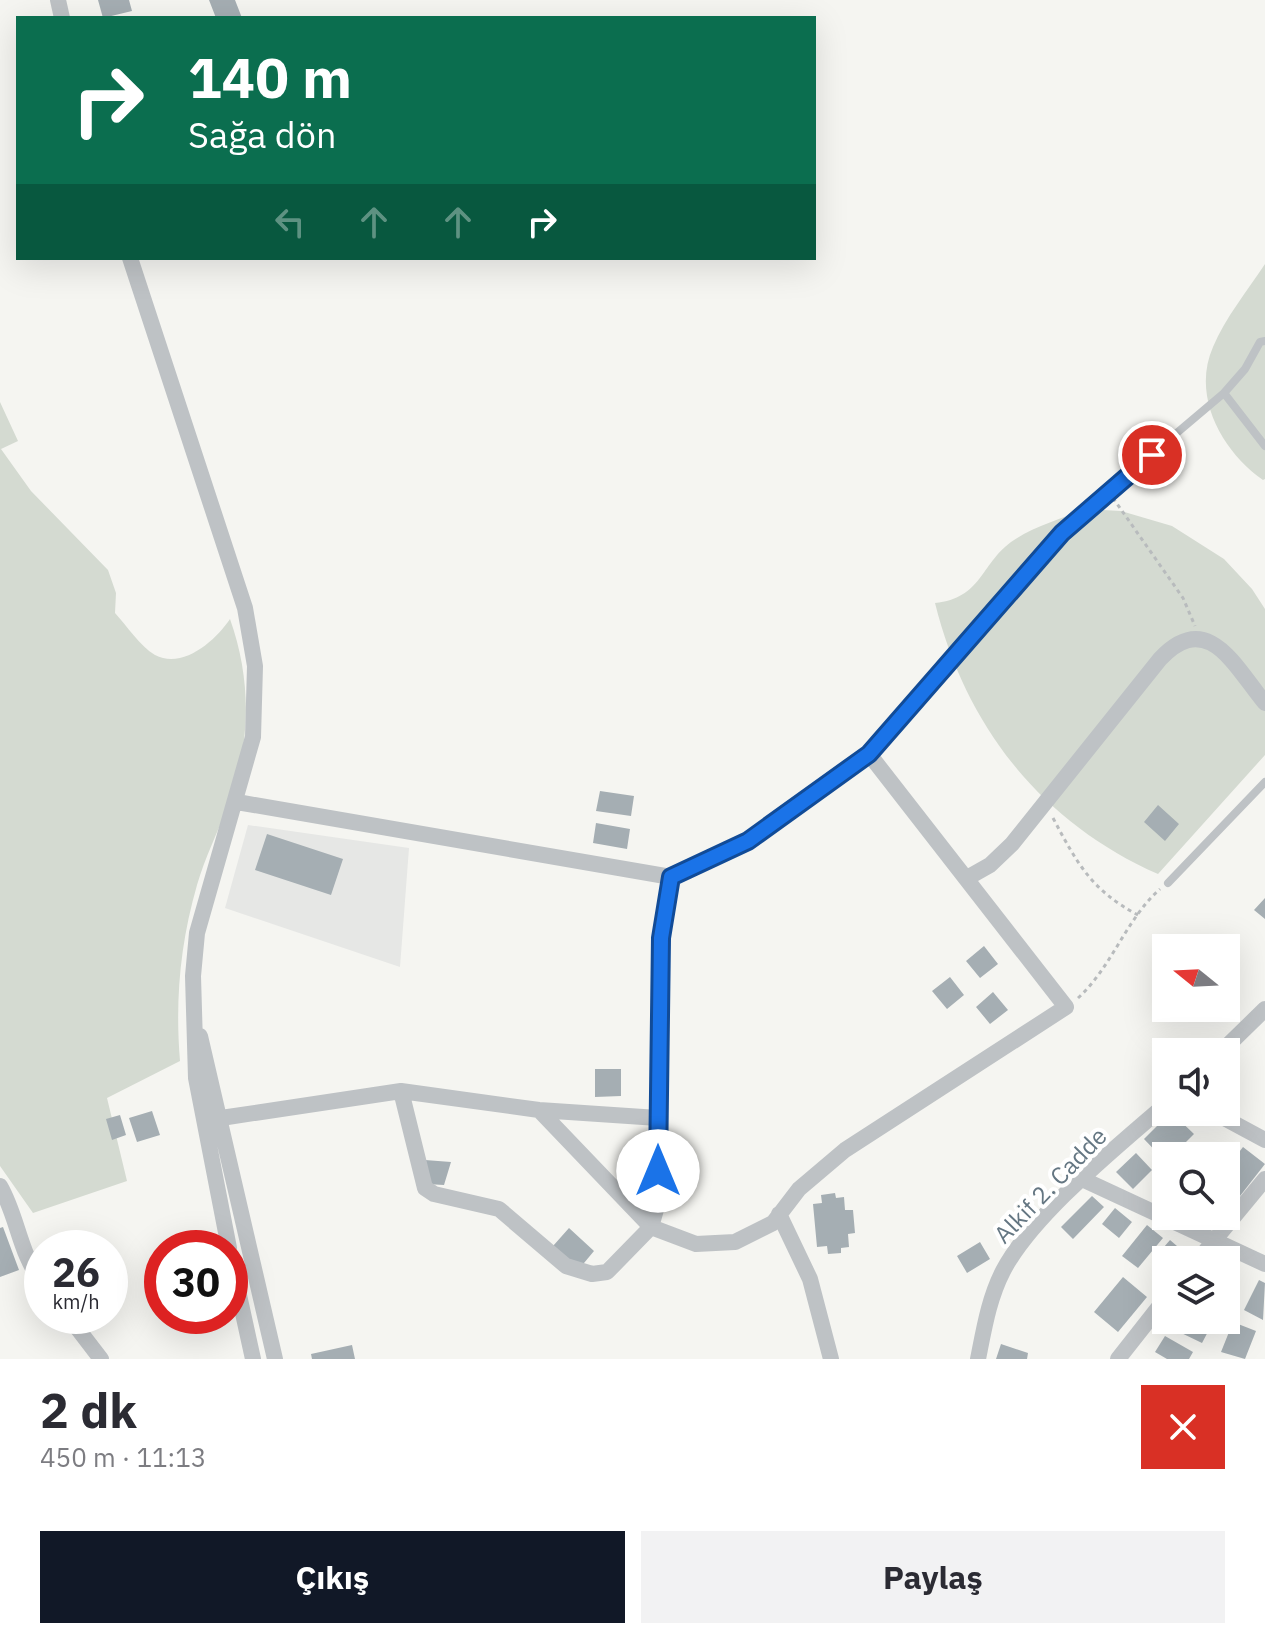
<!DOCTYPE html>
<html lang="tr">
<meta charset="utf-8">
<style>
:root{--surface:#fff;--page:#f2f2f3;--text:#2b2b33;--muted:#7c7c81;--accent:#111827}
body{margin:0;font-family:"IBM Plex Sans",sans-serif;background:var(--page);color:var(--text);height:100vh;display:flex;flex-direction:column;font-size:30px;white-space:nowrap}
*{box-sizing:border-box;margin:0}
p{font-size:26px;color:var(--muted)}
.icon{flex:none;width:44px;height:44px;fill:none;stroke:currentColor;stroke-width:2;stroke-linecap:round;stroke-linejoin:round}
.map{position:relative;height:1359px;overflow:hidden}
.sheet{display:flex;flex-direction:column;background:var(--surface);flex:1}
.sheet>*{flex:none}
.guide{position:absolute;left:16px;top:16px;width:800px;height:244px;border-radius:0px;box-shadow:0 8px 32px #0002;background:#0b6e4f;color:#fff;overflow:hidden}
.needle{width:52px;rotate:288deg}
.controls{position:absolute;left:1152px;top:934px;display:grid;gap:16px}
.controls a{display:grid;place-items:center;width:88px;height:88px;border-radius:0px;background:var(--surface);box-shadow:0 8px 32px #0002;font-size:40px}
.speed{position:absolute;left:24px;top:1230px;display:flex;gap:16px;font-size:40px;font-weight:700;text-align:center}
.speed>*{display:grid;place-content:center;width:104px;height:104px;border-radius:50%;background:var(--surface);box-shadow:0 8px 32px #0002;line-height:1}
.speed small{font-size:20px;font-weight:400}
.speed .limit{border:12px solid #d22;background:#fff;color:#111}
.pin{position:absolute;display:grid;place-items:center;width:68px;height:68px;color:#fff;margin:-34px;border:4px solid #fff;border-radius:50%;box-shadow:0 2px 8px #0007}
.me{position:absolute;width:88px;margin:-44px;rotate:0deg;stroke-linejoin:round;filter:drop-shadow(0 0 6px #0008)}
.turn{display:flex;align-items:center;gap:28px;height:168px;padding:0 40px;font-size:36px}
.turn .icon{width:104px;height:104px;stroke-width:2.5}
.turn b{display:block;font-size:56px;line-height:68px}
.lanes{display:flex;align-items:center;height:76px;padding:0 40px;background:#0003;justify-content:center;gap:40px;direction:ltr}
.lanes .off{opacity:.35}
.round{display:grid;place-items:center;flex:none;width:84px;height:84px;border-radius:0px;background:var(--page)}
.head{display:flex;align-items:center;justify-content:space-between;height:136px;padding:0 40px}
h1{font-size:48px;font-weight:700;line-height:60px}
.primary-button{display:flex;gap:16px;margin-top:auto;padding:16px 40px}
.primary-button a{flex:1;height:92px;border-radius:0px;background:var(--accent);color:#fff;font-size:32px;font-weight:700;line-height:92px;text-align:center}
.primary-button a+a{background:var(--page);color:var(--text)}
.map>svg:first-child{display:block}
</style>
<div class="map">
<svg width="1265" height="1359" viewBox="0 0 1265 1359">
<rect width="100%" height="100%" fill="#f5f5f1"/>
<!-- built -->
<path fill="#e6e7e5" d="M 248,825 L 409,848 L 400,967 L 225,908 Z"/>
<!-- green -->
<path fill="#d4dad1" d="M 1265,264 L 1265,479 L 1263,480 C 1223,452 1191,397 1213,347 C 1225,318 1248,290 1265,264 Z
M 0,402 L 18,441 L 1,449 L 31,491 L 108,570 L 116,593 L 115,613 C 127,626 140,646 155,655 C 183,670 216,640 230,619 C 252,681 251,744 228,805 C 218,832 205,857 197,885 C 180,944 175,1001 180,1061 L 107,1098 L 127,1181 L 33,1213 L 0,1166 Z
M 1085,509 L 1121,511 L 1172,526 L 1224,559 L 1252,589 L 1265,609 L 1265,755 L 1158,874 C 1041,822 966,727 935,603 C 982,598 980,565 1011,542 C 1032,527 1061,519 1085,509 Z"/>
<!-- building -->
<path fill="#a5aeb3" d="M 98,0 L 129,0 L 132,11 L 103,18 Z
M 209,0 L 235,0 L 242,18 L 216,18 Z
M 600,791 L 634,796 L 631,816 L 596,811 Z
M 1158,805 L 1179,824 L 1165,841 L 1144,822 Z
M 596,823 L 630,829 L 627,849 L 593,843 Z
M 267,834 L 343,859 L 331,895 L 255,870 Z
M 1265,898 L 1265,919 L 1254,910 Z
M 984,946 L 998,964 L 980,978 L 966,961 Z
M 950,977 L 964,995 L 947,1009 L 932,991 Z
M 993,992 L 1008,1010 L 990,1024 L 976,1007 Z
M 595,1069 L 621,1069 L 621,1096 L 595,1097 Z
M 152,1111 L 160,1135 L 137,1142 L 129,1118 Z
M 1171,1112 L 1194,1134 L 1172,1156 L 1166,1156 L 1166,1162 L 1144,1139 Z
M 120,1115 L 126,1135 L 112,1140 L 106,1119 Z
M 1243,1147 L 1265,1164 L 1240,1196 L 1226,1185 L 1226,1169 Z
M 1136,1153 L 1152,1170 L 1133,1189 L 1116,1172 Z
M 425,1160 L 451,1162 L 444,1185 L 426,1184 Z
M 835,1193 L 836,1198 L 844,1197 L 845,1210 L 853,1210 L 855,1233 L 848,1234 L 849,1247 L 841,1248 L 841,1253 L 828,1254 L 827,1246 L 817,1247 L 813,1204 L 822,1203 L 821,1195 Z
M 1092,1196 L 1104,1207 L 1073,1239 L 1061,1227 Z
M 1115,1208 L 1132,1222 L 1119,1238 L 1102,1224 Z
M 1147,1225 L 1163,1238 L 1138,1268 L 1122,1256 Z
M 3,1227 L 19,1270 L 0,1277 L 0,1228 Z
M 569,1228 L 594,1251 L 579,1269 L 553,1246 Z
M 1170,1240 L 1184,1252 L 1178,1260 L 1166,1260 L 1166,1272 L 1152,1261 Z
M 980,1242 L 990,1259 L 967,1273 L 957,1256 Z
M 1123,1277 L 1147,1297 L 1118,1332 L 1094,1312 Z
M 1259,1280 L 1265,1283 L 1263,1320 L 1244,1310 Z
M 1178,1320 L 1200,1320 L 1211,1326 L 1202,1343 L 1173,1329 Z
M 1233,1322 L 1256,1331 L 1245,1359 L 1221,1352 Z
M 1165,1336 L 1193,1352 L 1189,1359 L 1167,1359 L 1155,1352 Z
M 1001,1344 L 1028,1353 L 1027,1359 L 996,1359 Z
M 352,1345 L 355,1359 L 312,1359 L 311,1354 Z"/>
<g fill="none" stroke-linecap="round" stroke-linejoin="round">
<!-- path -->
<path stroke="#b8bbbd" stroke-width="3" stroke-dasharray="4 4" stroke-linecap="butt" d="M 1113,498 L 1183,598 L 1195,626
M 1053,818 C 1077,863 1091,890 1138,915
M 1078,998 C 1112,967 1126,919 1160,889"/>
<!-- service -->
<path stroke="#bec2c5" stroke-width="8" d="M 1224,393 L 1265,446
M 671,877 L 748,841 L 869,754 L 1082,513 L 1224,393 L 1245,369 L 1260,342 L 1265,341
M 1168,883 L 1265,782"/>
<!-- minor -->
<path stroke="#bec2c5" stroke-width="16" d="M 58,0 L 62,18
M 130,258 L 245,608 L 255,666 L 253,737 L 197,933 L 193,976 L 196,1078 L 229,1248
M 237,802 L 671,877 L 661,938 L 657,1206 L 651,1227 L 607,1272 L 592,1274 L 566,1266 L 499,1209 L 434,1194 L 425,1188 L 401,1091
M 967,878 L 990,865 L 1012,844 L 1160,659 C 1208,608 1235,667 1265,703
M 200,1036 L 275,1359
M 1221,1052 L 1265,1009
M 539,1110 L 651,1227 L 696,1244 L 735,1242 L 773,1223 L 799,1189 L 845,1150 L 1066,1007 L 869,754
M 1213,1112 L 1265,1140
M 221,1118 L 401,1091 L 539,1110 L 658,1118
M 1082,1179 L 1265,1264
M 0,1186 C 18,1217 19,1253 42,1282
M 779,1214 L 810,1279 L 831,1359
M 230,1254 L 253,1359
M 1198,1260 L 1265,1179
M 68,1316 L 101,1359
M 978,1359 C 984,1329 989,1298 1003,1271 C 1033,1214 1117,1147 1166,1104
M 1118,1359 L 1166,1298"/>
</g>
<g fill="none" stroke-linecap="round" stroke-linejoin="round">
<!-- route casing -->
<g stroke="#114b97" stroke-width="20">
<path id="route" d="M 658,1171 L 661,938 L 671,877 L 748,841 L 869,754 L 1062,533 L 1152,455"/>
</g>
<!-- route -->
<use href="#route" stroke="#1a73e8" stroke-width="14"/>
</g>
<g text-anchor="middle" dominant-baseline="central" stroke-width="8" stroke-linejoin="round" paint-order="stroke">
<!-- street labels -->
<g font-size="24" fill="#647682" stroke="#fff">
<text transform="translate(1050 1185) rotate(-46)">Alkif 2. Cadde</text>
</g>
</g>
</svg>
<div class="controls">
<a><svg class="needle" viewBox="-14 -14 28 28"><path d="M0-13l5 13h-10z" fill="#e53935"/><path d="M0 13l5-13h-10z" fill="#7c7c81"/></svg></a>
<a><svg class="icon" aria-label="sound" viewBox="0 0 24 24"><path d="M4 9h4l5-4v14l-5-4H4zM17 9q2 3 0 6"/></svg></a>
<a><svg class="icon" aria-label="search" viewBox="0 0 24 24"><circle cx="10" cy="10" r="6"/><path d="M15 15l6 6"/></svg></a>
<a><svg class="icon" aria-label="layers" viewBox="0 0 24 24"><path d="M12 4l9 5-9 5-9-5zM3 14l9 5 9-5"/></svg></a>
</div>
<div class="speed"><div>26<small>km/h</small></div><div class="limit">30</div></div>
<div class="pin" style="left:1152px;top:455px;background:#d93025"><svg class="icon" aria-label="arrive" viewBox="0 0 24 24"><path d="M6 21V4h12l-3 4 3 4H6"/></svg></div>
<svg class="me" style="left:658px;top:1171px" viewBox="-20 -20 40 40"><circle r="19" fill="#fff"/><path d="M0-13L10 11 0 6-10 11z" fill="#1a73e8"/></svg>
<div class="guide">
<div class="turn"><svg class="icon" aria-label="right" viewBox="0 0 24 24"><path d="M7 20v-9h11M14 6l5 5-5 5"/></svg><div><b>140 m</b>Sağa dön</div></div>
<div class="lanes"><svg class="icon off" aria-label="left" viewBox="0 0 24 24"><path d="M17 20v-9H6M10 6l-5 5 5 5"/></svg><svg class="icon off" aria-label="ahead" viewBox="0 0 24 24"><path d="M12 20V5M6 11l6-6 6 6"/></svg><svg class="icon off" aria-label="ahead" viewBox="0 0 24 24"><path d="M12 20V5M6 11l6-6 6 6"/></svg><svg class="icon" aria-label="right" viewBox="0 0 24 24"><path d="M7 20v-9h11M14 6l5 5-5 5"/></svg></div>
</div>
</div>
<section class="sheet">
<div class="head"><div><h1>2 dk</h1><p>450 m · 11:13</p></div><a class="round" style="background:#d93025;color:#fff"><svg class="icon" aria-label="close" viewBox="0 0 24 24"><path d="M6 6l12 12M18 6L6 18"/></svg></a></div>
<div class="primary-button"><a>Çıkış</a><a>Paylaş</a></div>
</section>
